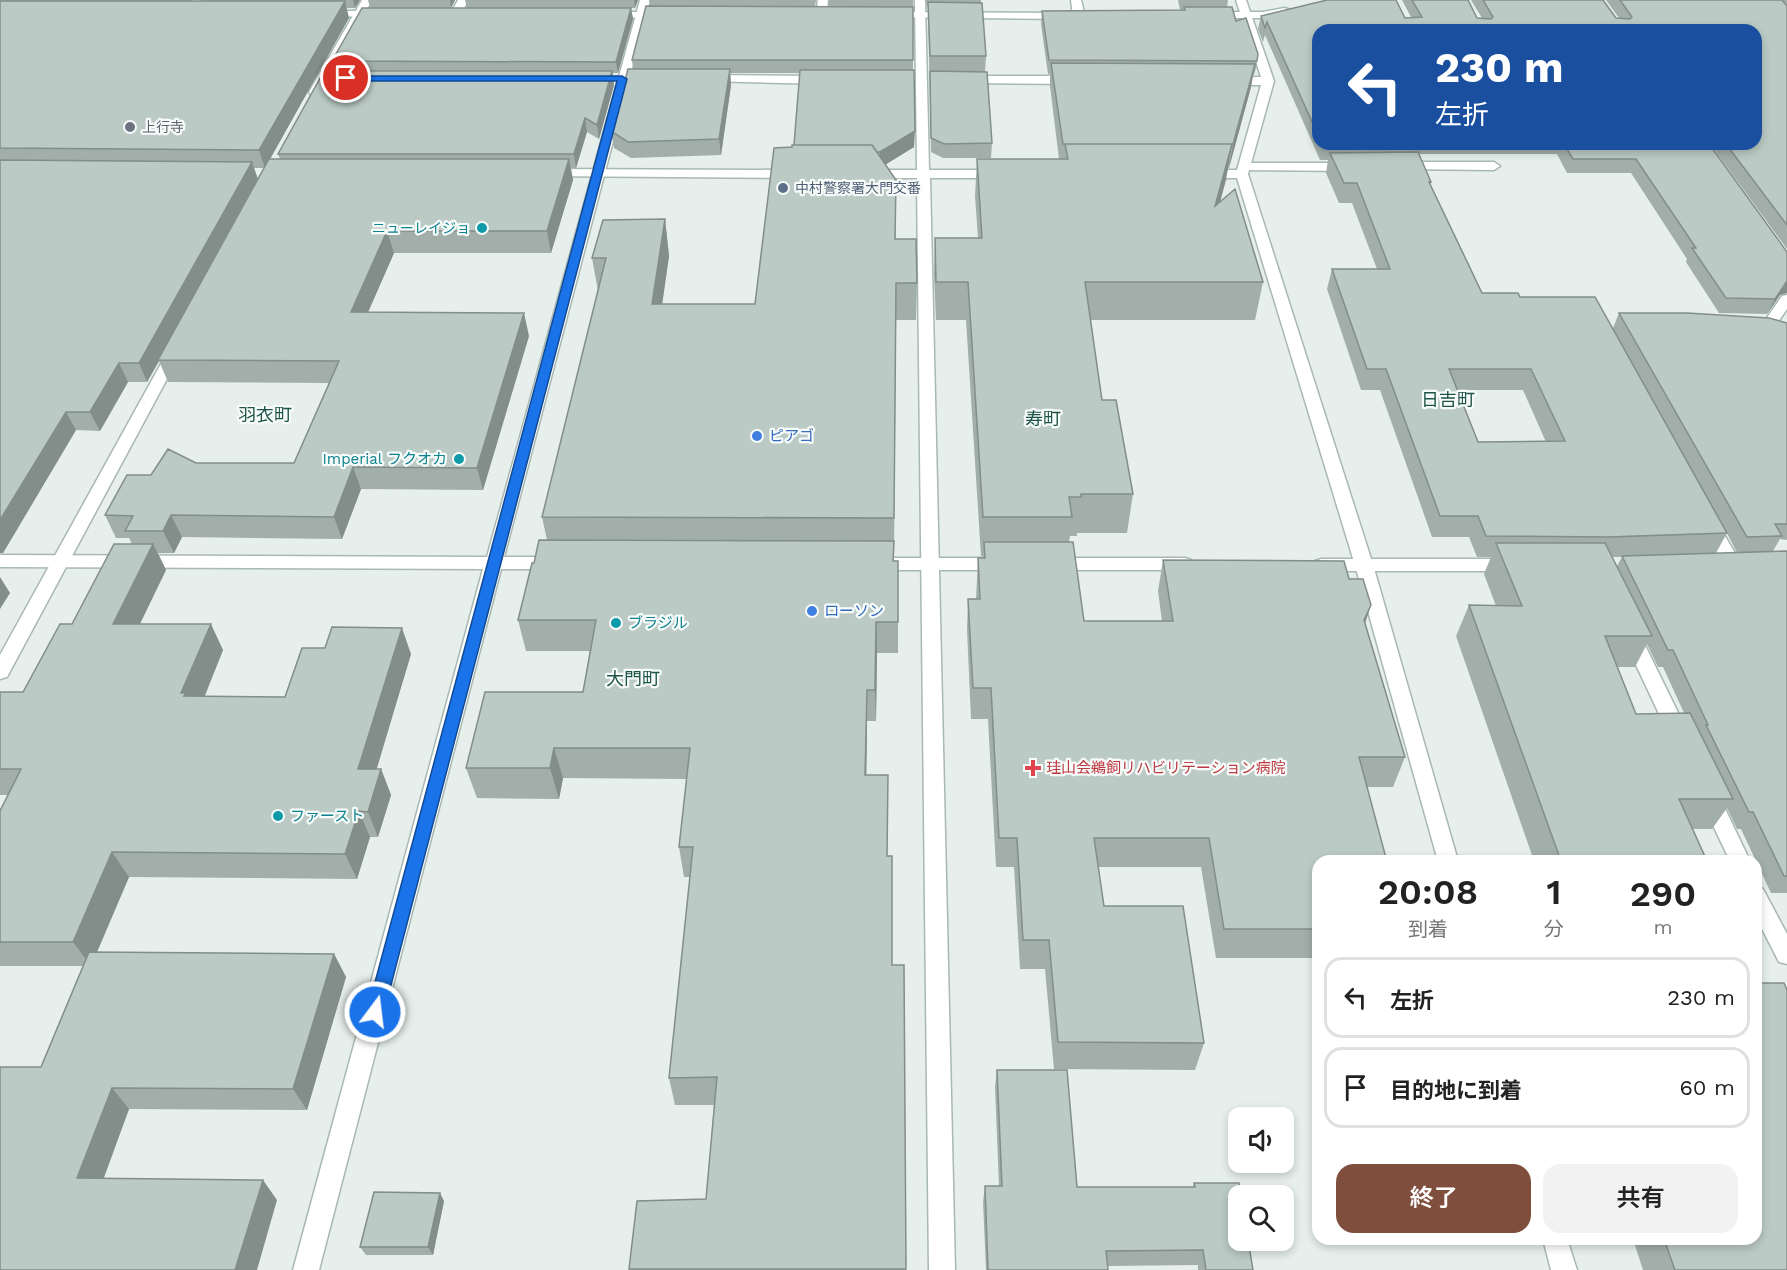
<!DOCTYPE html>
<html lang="ja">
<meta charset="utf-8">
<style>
:root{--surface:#fff;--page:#f2f2f2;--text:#222;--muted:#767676;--line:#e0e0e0;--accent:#804e3d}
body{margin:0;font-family:"Work Sans","Noto Sans JP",sans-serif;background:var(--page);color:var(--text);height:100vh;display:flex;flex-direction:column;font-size:22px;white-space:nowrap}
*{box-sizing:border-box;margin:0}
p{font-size:20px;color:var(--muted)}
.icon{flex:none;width:33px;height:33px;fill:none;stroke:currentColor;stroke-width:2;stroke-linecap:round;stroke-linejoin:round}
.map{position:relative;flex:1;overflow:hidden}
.drawer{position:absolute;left:1312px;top:855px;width:450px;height:390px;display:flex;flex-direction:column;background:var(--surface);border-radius:18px;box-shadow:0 3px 9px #0003}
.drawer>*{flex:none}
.top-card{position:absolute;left:1312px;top:24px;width:450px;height:126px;border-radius:18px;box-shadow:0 3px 9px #0003;background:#1a4fa0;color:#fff;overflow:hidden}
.buttons{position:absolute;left:1228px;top:1107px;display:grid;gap:12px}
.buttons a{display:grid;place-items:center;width:66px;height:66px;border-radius:12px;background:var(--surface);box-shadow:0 3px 9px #0003;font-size:30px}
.pin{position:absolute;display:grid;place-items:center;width:51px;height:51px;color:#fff;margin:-26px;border:3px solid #fff;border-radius:50%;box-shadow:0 2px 6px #0007}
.me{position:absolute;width:66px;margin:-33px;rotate:15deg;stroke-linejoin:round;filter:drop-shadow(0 0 4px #0008)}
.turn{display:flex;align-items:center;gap:21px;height:126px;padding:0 24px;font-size:27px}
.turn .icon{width:78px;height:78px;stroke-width:2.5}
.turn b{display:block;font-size:42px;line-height:51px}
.eta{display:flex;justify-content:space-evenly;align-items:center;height:102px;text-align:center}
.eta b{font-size:36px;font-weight:600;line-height:42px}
.cta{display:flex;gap:12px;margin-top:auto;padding:12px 24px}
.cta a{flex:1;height:69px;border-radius:18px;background:var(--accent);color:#fff;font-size:24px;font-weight:600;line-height:69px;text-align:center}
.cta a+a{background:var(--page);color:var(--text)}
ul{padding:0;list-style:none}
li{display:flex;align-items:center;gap:18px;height:81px;margin:0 12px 9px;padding:0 12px;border:3px solid var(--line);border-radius:18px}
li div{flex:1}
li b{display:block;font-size:22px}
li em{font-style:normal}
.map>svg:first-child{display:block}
</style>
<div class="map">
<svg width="1787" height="1270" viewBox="0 0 1787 1270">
<rect width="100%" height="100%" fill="#e6efeb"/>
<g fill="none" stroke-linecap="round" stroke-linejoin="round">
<!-- service casing -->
<g stroke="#a8b8b2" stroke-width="3">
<path id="service" d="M 1400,162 L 1494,162 L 1500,166 L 1494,170 L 1395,169 L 1394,166 Z
M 1244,163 L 1351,163 L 1357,167 L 1351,171 L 1239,170 L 1238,167 Z
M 1710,518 L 1716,520 L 1718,524 L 1740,562 L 1737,566 L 1725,566 L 1722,562 L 1702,524 L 1704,520 Z
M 1630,626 L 1636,628 L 1639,633 L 1689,735 L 1686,740 L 1679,742 L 1672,740 L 1669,735 L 1621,633 L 1624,628 Z
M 1710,790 L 1717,792 L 1750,861 L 1730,861 L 1700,798 L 1703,792 Z
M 1756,886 L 1763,889 L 1787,934 L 1787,964 L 1779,962 L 1756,917 Z"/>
</g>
<!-- minor casing -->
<g stroke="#a8b8b2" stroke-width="3">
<path id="minor" d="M 362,0 L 372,0 L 321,92 L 315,96 L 311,95 L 309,92 Z
M 458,0 L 468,0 L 461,15 L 457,16 L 451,13 Z
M 818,0 L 828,0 L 826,17 L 822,18 L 816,15 Z
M 915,0 L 925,0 L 929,170 L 1001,170 L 1007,174 L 1001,178 L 930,178 L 955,1270 L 929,1270 L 917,178 L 869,178 L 863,174 L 869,170 L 917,170 Z
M 1071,0 L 1081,0 L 1085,16 L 1083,18 L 1079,19 L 1073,16 Z
M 1236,0 L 1246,0 L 1274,81 L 1248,174 L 1373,565 L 1458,861 L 1438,861 L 1355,565 L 1237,178 L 1202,178 L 1196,174 L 1202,170 L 1237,170 L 1261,85 L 1227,85 L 1221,81 L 1227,77 L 1261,77 Z
M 708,75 L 822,76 L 828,80 L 822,84 L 704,81 L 702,79 Z
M 963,76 L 1074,76 L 1080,80 L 1074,84 L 959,83 L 957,80 Z
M 548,169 L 794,170 L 800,174 L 794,178 L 543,176 L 542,173 Z
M 1787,295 L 1787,309 L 1776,325 L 1766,325 L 1764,322 L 1766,319 L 1782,296 Z
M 175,347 L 182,351 L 7,677 L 0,679 L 0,655 L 168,351 Z
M 1543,1239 L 1567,1239 L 1577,1270 L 1551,1270 Z"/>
</g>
<!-- tertiary casing -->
<g stroke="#a8b8b2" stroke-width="3">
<path id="tertiary" d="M 640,0 L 650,0 L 504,557 L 558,557 L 564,559 L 567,563 L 564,567 L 558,569 L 501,569 L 319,1270 L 293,1270 L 483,569 L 0,567 L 0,555 L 487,557 Z
M 874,558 L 1002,558 L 1008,560 L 1011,564 L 1008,568 L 1002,570 L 874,570 L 868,568 L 865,564 L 868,560 Z
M 1054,558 L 1185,558 L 1191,560 L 1194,564 L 1191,568 L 1185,570 L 1054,570 L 1048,568 L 1045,564 L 1048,560 Z
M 1321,559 L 1512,559 L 1518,561 L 1521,565 L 1518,569 L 1512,571 L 1321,571 L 1315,569 L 1312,565 L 1315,561 Z"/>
</g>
<!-- secondary casing -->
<g stroke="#a4bbb3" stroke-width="3">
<path id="secondary" d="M 1284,8 L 1288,9 L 1288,13 L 1263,18 L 1210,18 L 1204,15 L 1210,12 L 1263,12 Z
M 325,11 L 381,11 L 387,14 L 381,17 L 321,16 L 321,12 Z
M 610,12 L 666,12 L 672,15 L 666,18 L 606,17 L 606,13 Z
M 889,12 L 1065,13 L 1071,16 L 1065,19 L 885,17 L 883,15 Z"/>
</g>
<!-- service -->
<use href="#service" fill="#fff" fill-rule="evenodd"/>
<!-- minor -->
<use href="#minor" fill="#fff" fill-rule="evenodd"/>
<!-- tertiary -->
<use href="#tertiary" fill="#fff" fill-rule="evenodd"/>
<!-- secondary -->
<use href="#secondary" fill="#fff" fill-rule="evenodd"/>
</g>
<!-- wall -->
<path fill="#a1aea9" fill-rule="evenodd" d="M 0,0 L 193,0 L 192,1 L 201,1 L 201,0 L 360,0 L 355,8 L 346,8 L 349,18 L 270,159 L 280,159 L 278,154 L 334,71 L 332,61 L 467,8 L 465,0 L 638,0 L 635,8 L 631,8 L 633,19 L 618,73 L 613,73 L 614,85 L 599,139 L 587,132 L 576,168 L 571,168 L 573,180 L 551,253 L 394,253 L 368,312 L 529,336 L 483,490 L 361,489 L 342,539 L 182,537 L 174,553 L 158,553 L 166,570 L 140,624 L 223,650 L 205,696 L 285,697 L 411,654 L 376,769 L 381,769 L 391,795 L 378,837 L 370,837 L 357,879 L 129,877 L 97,952 L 334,954 L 346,977 L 307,1110 L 129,1109 L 104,1178 L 277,1200 L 0,1270 L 41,1067 L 83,966 L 0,966 L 0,811 L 9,795 L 0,795 L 0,692 L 23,692 L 72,624 L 132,544 L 129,538 L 116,538 L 105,515 L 151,475 L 196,463 L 294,463 L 329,383 L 168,382 L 159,361 L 147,382 L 128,382 L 100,431 L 76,430 L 3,553 L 0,553 ZM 254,168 L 264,168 L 258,179 Z
M 368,0 L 455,0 L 451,8 L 370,8 Z
M 649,0 L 816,0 L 815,6 L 829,6 L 829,0 L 913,0 L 913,70 L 914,147 L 886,164 L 896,239 L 917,283 L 916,320 L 896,320 L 894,561 L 898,561 L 898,653 L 877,653 L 876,721 L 867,721 L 866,775 L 887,856 L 892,965 L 904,965 L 906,1270 L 629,1270 L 629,1269 L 706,1199 L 714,1105 L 675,1105 L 669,1078 L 690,877 L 684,877 L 679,847 L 687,779 L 563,778 L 559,799 L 477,798 L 466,768 L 583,692 L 590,651 L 526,651 L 518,620 L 534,563 L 547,540 L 542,517 L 598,291 L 592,258 L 665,219 L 669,256 L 662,304 L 755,304 L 792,147 L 794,145 L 800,73 L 730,73 L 731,85 L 721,155 L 631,158 L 614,148 L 611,131 L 633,69 L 632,60 L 650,6 Z
M 926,0 L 981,0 L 986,56 L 985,72 L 992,143 L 991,158 L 943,158 L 931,152 L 928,9 Z
M 1178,0 L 1228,0 L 1227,7 L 1258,54 L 1256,68 L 1254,75 L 1253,75 L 1251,87 L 1229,168 L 1228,168 L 1220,202 L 1263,282 L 1255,320 L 1091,320 L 1102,400 L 1133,494 L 1127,533 L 1077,533 L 1077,536 L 1070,536 L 1069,542 L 1084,621 L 1162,621 L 1158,591 L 1163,560 L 1349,579 L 1365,623 L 1405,757 L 1393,787 L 1367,787 L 1318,861 L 1318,958 L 1216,958 L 1201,867 L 1098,867 L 1104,906 L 1204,1043 L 1195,1070 L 1054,1069 L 1045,969 L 1020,969 L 1014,867 L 996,867 L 988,719 L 971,719 L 967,630 L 968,599 L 976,599 L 978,558 L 983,558 L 983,556 L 981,556 L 966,320 L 936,320 L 934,275 L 935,238 L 978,238 L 975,196 L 977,159 L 1059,159 L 1050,86 L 1050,74 L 1048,74 L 1041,24 L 1042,11 L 1184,10 L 1180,10 Z
M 1402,0 L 1468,0 L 1477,18 L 1482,18 L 1471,0 L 1603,0 L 1616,18 L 1619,18 L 1606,0 L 1787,0 L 1787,249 L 1710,144 L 1756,144 L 1756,30 L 1318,30 L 1318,144 L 1709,144 L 1787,252 L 1787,293 L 1780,295 L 1767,314 L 1719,313 L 1686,262 L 1687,259 L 1631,173 L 1567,173 L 1557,154 L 1419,154 L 1431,182 L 1430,185 L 1482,293 L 1520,297 L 1613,328 L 1619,313 L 1787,323 L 1787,540 L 1780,539 L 1773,551 L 1787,551 L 1787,893 L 1771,893 L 1741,829 L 1737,829 L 1727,808 L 1712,829 L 1693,829 L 1707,861 L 1534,861 L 1456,636 L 1469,605 L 1496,606 L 1484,574 L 1491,557 L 1477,557 L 1469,537 L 1432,537 L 1380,390 L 1361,390 L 1327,289 L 1332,269 L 1377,269 L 1352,203 L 1339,203 L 1326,173 L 1328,160 L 1320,160 L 1265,35 L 1263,42 L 1258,29 L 1261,16 L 1411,17 ZM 1457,390 L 1523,390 L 1546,442 L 1478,442 ZM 1727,533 L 1737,553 L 1716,553 ZM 1612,557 L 1622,557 L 1617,566 ZM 1647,644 L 1658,667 L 1663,667 L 1684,713 L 1636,714 L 1617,667 L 1635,667 Z
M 997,1070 L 1077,1187 L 1193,1187 L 1194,1183 L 1253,1270 L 1198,1270 L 1198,1265 L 1107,1266 L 1108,1270 L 986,1270 L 983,1202 L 985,1186 L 999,1186 L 995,1087 Z
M 444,1201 L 433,1255 L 366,1255 L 360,1247 Z
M 1633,1239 L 1756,1239 L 1787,1270 L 1643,1270 Z"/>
<!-- shaded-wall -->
<path fill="#838d89" d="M 353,0 L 360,0 L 355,8 Z
M 450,0 L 455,0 L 451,8 Z
M 634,0 L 638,0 L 635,8 Z
M 345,1 L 349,18 L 265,168 L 259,150 Z
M 631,8 L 633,19 L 618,73 L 616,62 Z
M 1255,64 L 1251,87 L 1229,168 L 1233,144 Z
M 730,69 L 731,85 L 721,155 L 719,139 Z
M 612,71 L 614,85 L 599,139 L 597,125 Z
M 585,118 L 587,132 L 576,168 L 574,154 Z
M 915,131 L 914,147 L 880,168 L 880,152 Z
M 1232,144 L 1226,180 L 1209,243 L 1215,206 Z
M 569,159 L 573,180 L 551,253 L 547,231 Z
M 252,162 L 258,180 L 158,360 L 159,361 L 147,382 L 139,363 Z
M 665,219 L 669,256 L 657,340 L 652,304 Z
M 387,231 L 394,253 L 358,335 L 351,312 Z
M 1787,281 L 1787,293 L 1780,295 L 1767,314 L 1775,299 Z
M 524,313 L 529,336 L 483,490 L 477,468 Z
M 119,363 L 128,382 L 100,431 L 90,412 Z
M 66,412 L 76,430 L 3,553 L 0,553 L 0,520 Z
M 353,467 L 361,489 L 342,539 L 334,517 Z
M 171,515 L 182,537 L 174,553 L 163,531 Z
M 153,544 L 166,570 L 127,650 L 113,624 Z
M 0,577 L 10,593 L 0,609 Z
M 1371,605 L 1361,636 L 1364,620 Z
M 876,622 L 877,653 L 876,721 L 875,690 Z
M 211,624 L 223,650 L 197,714 L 181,693 Z
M 402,628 L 411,654 L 369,795 L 358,769 Z
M 867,690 L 867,721 L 866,806 L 865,775 Z
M 554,748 L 563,778 L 559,799 L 550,768 Z
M 381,769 L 391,795 L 378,837 L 368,812 Z
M 359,811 L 370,837 L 357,879 L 345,854 Z
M 112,852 L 129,877 L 91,966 L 73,942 Z
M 334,954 L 346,977 L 307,1110 L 293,1089 Z
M 112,1088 L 129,1109 L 96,1198 L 77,1178 Z
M 263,1180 L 277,1200 L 257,1270 L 235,1270 Z
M 440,1193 L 444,1201 L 433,1255 L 428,1247 Z"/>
<!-- building -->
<path fill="#bbcac4" stroke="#838d89" stroke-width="1.5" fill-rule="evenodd" d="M 1327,0 L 1396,0 L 1405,18 L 1422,17 L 1412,0 L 1468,0 L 1477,18 L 1491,19 L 1493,17 L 1483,0 L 1603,0 L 1616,18 L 1630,19 L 1632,17 L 1620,0 L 1782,0 L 1787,6 L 1787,225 L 1726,144 L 1756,144 L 1756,30 L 1318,30 L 1318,135 L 1267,22 L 1265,28 L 1261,16 Z
M 0,1 L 345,1 L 259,150 L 0,148 Z
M 928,2 L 982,3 L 986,56 L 930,56 Z
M 646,6 L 913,7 L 913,60 L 632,60 Z
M 1184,7 L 1232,7 L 1236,21 L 1246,18 L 1258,54 L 1257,61 L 1049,60 L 1042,11 L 1185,10 Z
M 362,8 L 631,8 L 616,62 L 332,61 Z
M 1051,63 L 1255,64 L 1233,144 L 1063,144 Z
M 628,69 L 730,69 L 719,139 L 628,142 L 611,131 Z
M 800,70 L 914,70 L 915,131 L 880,152 L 877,152 L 872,145 L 794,145 Z
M 324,71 L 612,71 L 597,125 L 585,118 L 574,154 L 278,154 Z
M 930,71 L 987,72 L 992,143 L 944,144 L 931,138 Z
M 1065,144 L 1232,144 L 1215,206 L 1235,189 L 1263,282 L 1085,282 L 1102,400 L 1116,400 L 1133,494 L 1081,494 L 1081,497 L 1069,497 L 1072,517 L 983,517 L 968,282 L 936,282 L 935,238 L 982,238 L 977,159 L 1068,159 Z
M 1322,144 L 1410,144 L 1411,146 L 1323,146 Z
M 1564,144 L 1709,144 L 1787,252 L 1787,281 L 1775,299 L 1726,298 L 1692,248 L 1696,248 L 1636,159 L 1573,159 Z
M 792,145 L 872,145 L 896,180 L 895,239 L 916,239 L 917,283 L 896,283 L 894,518 L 542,517 L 606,258 L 592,258 L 603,220 L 665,219 L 652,304 L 755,304 L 774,148 L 792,147 Z
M 1418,152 L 1431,182 L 1429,182 L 1482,293 L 1518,293 L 1520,297 L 1595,297 L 1727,533 L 1608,537 L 1486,536 L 1478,516 L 1440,516 L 1386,369 L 1367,369 L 1332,269 L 1390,269 L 1357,183 L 1344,183 L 1330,153 ZM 1449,369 L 1531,369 L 1565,441 L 1478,442 Z
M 269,159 L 569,159 L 547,231 L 387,231 L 351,312 L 524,313 L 477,468 L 353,467 L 334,517 L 171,515 L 163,531 L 125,531 L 133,516 L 105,515 L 127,475 L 151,475 L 168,449 L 196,463 L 294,463 L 339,361 L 158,360 Z
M 0,160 L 252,162 L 139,363 L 119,363 L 90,412 L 66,412 L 0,520 Z
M 1619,313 L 1687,313 L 1769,318 L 1787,323 L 1787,524 L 1775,524 L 1782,536 L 1747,537 Z
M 539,540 L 894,541 L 893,561 L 898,561 L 898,622 L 876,622 L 875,690 L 867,690 L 865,775 L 888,775 L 887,856 L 892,856 L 892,965 L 904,965 L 906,1269 L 629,1269 L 637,1201 L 706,1199 L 717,1077 L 669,1078 L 693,847 L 679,847 L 690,748 L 554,748 L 550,768 L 466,768 L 485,692 L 583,692 L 596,620 L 518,620 L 532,563 L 534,563 Z
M 984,542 L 1073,542 L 1084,621 L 1173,621 L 1163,560 L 1344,561 L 1349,579 L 1363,579 L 1371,605 L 1364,620 L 1405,757 L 1359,757 L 1386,858 L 1431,858 L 1432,861 L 1318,861 L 1318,929 L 1224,929 L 1209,838 L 1094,838 L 1104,906 L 1183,906 L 1204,1043 L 1058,1042 L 1049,940 L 1023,940 L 1017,838 L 999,838 L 991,688 L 973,688 L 968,599 L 980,599 L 978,558 L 985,558 Z
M 1496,543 L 1605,543 L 1652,636 L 1605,636 L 1636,714 L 1690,713 L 1733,799 L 1679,799 L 1707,861 L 1561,861 L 1469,605 L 1522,606 Z
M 114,544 L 153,544 L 113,624 L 211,624 L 181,693 L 186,693 L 184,696 L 285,697 L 302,648 L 325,648 L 332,627 L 402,628 L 358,769 L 381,769 L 368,812 L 359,811 L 345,854 L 112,852 L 73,942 L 0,942 L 0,811 L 21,769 L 0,769 L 0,692 L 23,692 L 60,624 L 72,624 Z
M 1787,551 L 1787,876 L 1784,876 L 1753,812 L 1749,812 L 1706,725 L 1708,725 L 1673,650 L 1668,650 L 1622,556 Z
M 89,952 L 334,954 L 293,1089 L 112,1088 L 77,1178 L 263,1180 L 235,1270 L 0,1270 L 0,1067 L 41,1067 Z
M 1756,972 L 1761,983 L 1784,983 L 1787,990 L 1787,1270 L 1675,1270 L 1664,1239 L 1756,1239 Z
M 997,1070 L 1067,1070 L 1077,1187 L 1195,1187 L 1194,1183 L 1239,1183 L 1241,1196 L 1239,1196 L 1239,1240 L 1248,1240 L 1253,1270 L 1206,1270 L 1203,1250 L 1106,1251 L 1108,1270 L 988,1270 L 985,1186 L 1002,1186 Z
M 374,1192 L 440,1193 L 428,1247 L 360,1247 Z"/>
<!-- route -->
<path fill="#1a73e8" stroke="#114b97" stroke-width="1.5" d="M 343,76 L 622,76 L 627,79 L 384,1012 L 381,1017 L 375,1020 L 369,1017 L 367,1012 L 617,81 L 346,81 L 341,78 Z"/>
<!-- markers -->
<circle fill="#6b7280" stroke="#f7fbf9" stroke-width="2" cx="130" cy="127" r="6"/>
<circle fill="#5c6f8a" stroke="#f7fbf9" stroke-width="2" cx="783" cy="188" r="6"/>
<g fill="#0f9aa8" stroke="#f7fbf9" stroke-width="2">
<circle cx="482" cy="228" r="6"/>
<circle cx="459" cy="459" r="6"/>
<circle cx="616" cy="623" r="6"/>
<circle cx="278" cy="816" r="6"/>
</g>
<g fill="#3f7fe0" stroke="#f7fbf9" stroke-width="2">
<circle cx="757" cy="436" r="6"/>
<circle cx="812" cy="611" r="6"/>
</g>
<path fill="#e0444e" stroke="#f7fbf9" stroke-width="2" d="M1030 759h6v6h6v6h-6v6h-6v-6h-6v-6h6z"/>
<g text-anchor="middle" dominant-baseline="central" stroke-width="4.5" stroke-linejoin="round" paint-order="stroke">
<!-- far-worship labels -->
<g font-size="14" fill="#5b616d" stroke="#f7fbf9" text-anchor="start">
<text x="142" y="127">上行寺</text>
</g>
<!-- far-service labels -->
<g font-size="14" fill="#4e5e75" stroke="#f7fbf9" text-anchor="start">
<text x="795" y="188">中村警察署大門交番</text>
</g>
<!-- far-culture labels -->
<g font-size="14" fill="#0d838f" stroke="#f7fbf9" text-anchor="end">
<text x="470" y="228">ニューレイジョ</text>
</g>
<!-- shop labels -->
<g font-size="15" fill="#366cbe" stroke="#f7fbf9" text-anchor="start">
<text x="769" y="436">ピアゴ</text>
<text x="824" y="611">ローソン</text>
</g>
<!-- culture labels -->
<g font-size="15" fill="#0d838f" stroke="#f7fbf9" text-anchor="start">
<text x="447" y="459" text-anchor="end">Imperial フクオカ</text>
<text x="628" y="623">ブラジル</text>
<text x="290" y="816">ファースト</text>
</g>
<!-- health labels -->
<g font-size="15" fill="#be3a42" stroke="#f7fbf9" text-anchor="start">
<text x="1046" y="768">珪山会鵜飼リハビリテーション病院</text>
</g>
<!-- quarter labels -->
<g font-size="18" fill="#1f5548" stroke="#f7fbf9">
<text x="1448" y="399">日吉町</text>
<text x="265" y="414">羽衣町</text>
<text x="1043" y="418">寿町</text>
<text x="633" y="678">大門町</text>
</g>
</g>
</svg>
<div class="buttons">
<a><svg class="icon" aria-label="sound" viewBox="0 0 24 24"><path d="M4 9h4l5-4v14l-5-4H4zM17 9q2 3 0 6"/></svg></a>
<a><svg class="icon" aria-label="search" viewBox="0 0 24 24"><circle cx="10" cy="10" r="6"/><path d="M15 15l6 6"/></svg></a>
</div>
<div class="pin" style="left:346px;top:78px;background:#d93025"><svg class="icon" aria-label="arrive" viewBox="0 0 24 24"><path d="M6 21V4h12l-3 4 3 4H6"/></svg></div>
<svg class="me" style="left:375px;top:1012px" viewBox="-20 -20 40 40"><circle r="17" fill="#1a73e8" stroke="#fff" stroke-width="3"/><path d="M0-11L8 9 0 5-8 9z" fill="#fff"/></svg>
<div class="top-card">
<div class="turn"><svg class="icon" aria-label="left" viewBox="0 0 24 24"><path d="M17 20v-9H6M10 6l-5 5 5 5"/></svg><div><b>230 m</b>左折</div></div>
</div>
<section class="drawer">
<div class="eta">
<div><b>20:08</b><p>到着</p></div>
<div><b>1</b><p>分</p></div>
<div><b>290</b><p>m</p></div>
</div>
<ul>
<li><svg class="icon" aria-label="left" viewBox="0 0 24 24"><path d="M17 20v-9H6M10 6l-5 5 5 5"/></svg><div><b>左折</b></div><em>230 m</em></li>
<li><svg class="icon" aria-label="arrive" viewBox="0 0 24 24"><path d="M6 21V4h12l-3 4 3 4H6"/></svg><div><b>目的地に到着</b></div><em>60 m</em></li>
</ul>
<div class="cta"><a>終了</a><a>共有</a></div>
</section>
</div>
